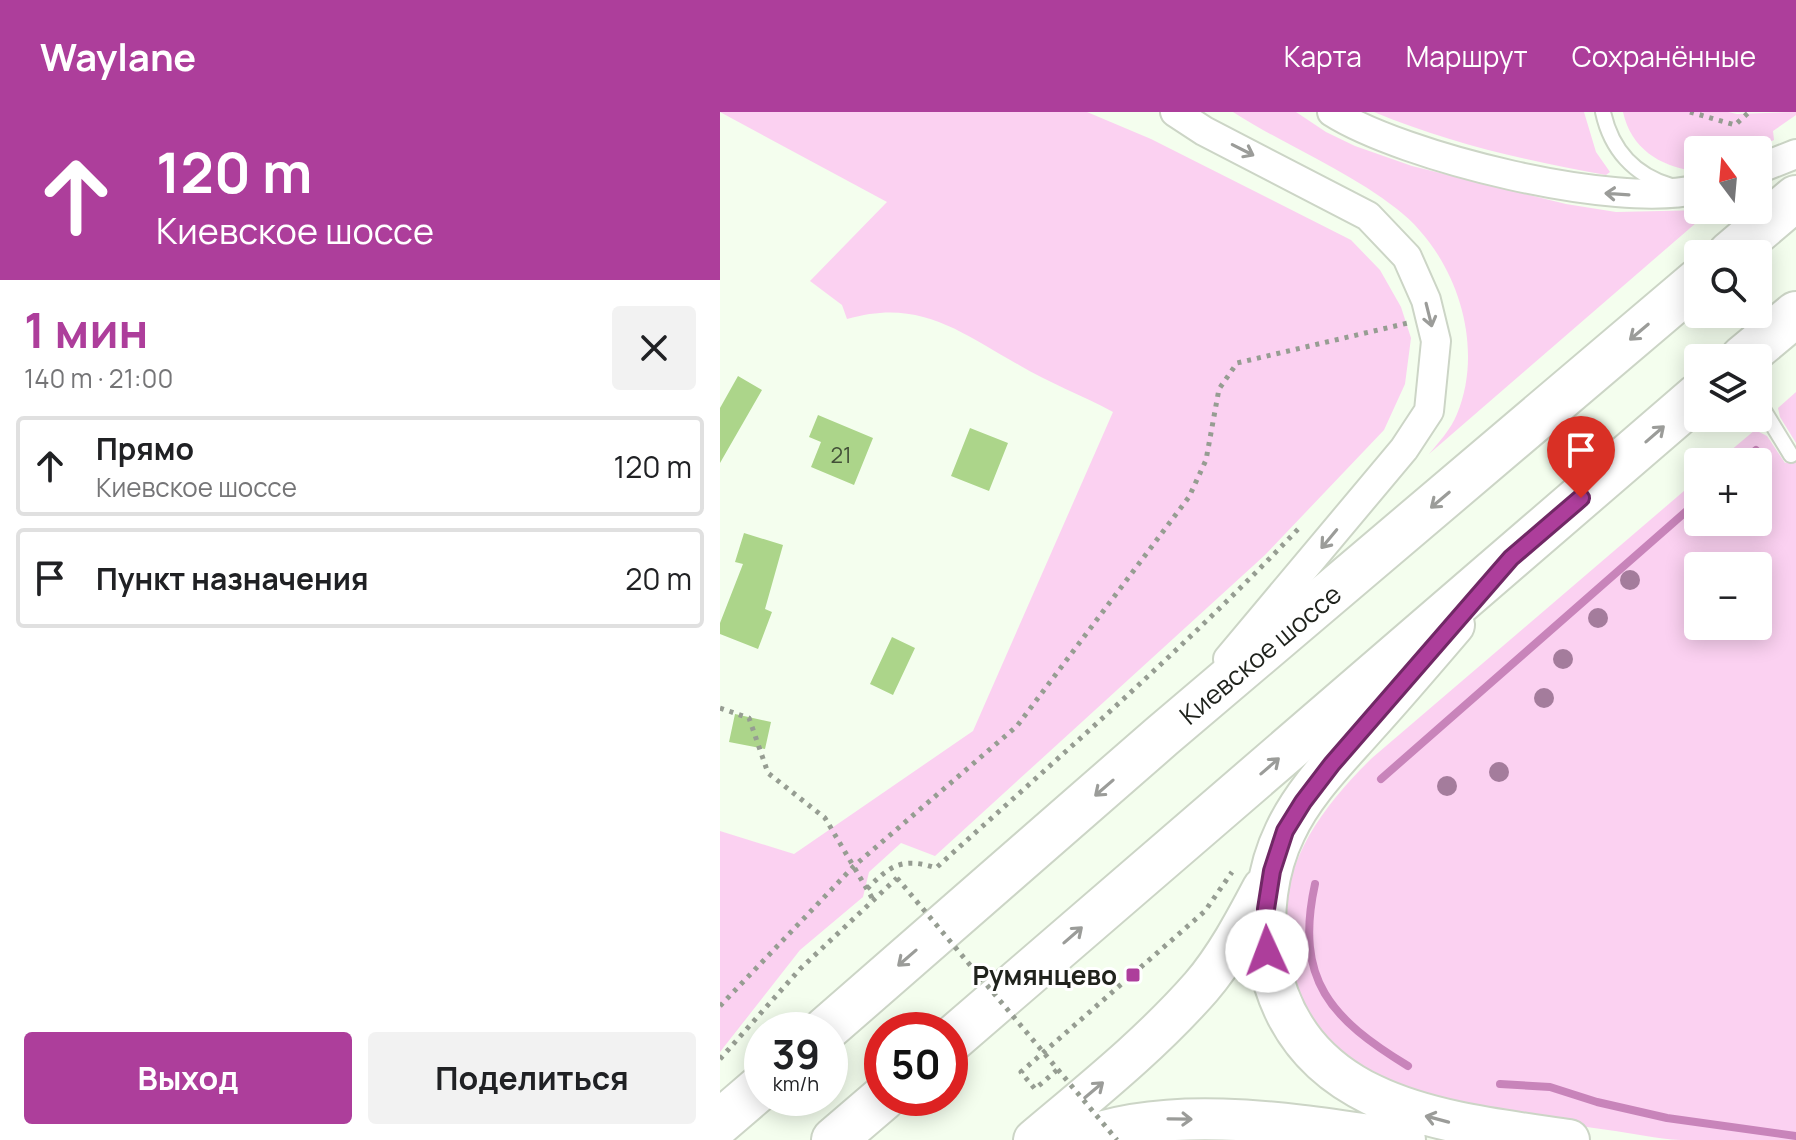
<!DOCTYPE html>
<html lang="ru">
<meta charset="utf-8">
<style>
:root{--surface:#fff;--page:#f2f2f2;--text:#202124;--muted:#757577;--line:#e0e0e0;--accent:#ad3e9b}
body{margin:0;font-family:Manrope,sans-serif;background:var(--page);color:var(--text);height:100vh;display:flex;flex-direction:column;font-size:30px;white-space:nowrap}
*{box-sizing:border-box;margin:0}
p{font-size:26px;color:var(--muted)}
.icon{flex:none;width:44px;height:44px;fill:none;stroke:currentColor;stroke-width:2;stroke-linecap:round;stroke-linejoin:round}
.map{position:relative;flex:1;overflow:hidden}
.side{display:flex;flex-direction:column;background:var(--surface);width:720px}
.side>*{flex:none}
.top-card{background:#ad3e9b;color:#fff;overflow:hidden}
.needle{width:52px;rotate:344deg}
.buttons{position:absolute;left:964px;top:24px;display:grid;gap:16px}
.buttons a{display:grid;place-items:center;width:88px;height:88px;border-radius:8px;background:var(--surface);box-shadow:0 4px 20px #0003;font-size:40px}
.speed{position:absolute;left:24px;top:900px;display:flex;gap:16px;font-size:40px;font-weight:700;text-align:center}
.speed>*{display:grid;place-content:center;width:104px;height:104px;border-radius:50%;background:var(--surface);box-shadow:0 4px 20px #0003;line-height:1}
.speed small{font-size:20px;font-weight:400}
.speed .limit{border:12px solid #d22;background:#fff;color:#111}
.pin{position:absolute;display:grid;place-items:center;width:68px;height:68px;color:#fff;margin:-82px -34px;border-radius:50% 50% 50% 0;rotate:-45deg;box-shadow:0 0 8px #0007}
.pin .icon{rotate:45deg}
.me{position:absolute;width:88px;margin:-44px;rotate:358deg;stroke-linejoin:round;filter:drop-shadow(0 0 6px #0008)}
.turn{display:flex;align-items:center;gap:28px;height:168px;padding:0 24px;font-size:36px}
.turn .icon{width:104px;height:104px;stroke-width:2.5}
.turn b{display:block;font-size:56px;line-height:68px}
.round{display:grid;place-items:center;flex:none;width:84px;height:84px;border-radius:8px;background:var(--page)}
.overview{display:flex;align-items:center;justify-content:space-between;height:136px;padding:0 24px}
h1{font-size:48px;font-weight:700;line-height:60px;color:var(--accent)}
.cta{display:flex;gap:16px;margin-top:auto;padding:16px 24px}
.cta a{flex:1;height:92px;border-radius:8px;background:var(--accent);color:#fff;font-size:32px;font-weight:700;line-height:92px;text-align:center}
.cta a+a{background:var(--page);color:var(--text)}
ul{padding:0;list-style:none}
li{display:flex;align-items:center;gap:24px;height:100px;margin:0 16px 12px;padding:0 8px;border:4px solid var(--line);border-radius:8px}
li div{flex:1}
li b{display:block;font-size:30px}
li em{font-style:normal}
header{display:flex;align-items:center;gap:48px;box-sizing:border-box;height:112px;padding:0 40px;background:var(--accent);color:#fff}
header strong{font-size:38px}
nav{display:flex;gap:44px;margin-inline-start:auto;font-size:28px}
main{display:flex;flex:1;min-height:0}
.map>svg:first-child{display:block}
</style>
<header>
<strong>Waylane</strong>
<nav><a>Карта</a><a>Маршрут</a><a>Сохранённые</a></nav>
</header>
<main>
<section class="side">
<div class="top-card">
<div class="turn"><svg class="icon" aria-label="ahead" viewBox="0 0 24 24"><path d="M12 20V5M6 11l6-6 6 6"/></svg><div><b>120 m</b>Киевское шоссе</div></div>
</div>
<div class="overview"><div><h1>1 мин</h1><p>140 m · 21:00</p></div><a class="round"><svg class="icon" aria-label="close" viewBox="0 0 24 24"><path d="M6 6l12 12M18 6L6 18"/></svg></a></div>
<ul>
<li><svg class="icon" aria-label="ahead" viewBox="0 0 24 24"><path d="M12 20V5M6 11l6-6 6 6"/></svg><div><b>Прямо</b><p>Киевское шоссе</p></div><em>120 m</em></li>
<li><svg class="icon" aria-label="arrive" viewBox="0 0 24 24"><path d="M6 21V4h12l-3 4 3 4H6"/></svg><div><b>Пункт назначения</b></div><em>20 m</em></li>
</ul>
<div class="cta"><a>Выход</a><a>Поделиться</a></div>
</section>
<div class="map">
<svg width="1076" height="1028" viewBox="0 0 1076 1028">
<rect width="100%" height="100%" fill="#f4feee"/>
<!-- green -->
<path fill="#fbd1f1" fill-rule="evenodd" d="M 0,0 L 367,0 L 431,27 L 631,128 L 660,158 L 681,195 L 691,226 L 685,272 L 664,318 L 545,443 L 215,744 L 181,731 L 149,760 L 143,785 L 80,838 L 0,940 L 0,719 L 74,742 L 253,619 L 393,300 C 362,283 329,271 299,253 C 239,219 199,186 127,207 L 122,193 L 90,169 L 167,90 Z
M 513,0 L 576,0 L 606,20 L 635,34 L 692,54 L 846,92 L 896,100 L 987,98 L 984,104 L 709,342 C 719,330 731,317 737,302 C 766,232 735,142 677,97 C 627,58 566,34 513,0 Z
M 654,0 L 864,0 L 876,40 L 890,60 L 886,63 C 807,49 728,31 654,0 Z
M 903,0 L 1008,0 L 1017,2 L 1076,0 L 1076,3 L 1053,19 L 1054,28 L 1032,38 L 978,38 L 978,58 L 974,59 C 939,54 911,36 903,0 Z
M 1076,280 L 1076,331 L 1060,305 L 1058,296 Z
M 1035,318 L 1047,324 L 1065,351 L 1076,345 L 1076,1028 C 1038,1028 999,1028 961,1028 C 937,1027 912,1021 888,1018 C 840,1011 793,1005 745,992 C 705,982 673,975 638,953 C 595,926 572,880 566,831 C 557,755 600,697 652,646 L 978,367 L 978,410 L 1038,410 L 1038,350 L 997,350 ZM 978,454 L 1038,454 L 1038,514 L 978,514 Z"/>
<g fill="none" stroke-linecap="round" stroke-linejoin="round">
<!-- stream -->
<path stroke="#c884ba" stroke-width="8" d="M 1022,350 L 1036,338
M 661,667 L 978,389
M 595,772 C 574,868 611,907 688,954
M 780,972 L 830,975 L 877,990 L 947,1006 L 1076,1024"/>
</g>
<!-- building -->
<path fill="#acd58a" d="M 18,264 L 42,278 L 0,351 L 0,296 Z
M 98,303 L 153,326 L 134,373 L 91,355 L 101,330 L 89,325 Z
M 250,316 L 288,331 L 269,379 L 231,364 Z
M 24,421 L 63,433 L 45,497 L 52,500 L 38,537 L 0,522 L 0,511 L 23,452 L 15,450 Z
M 172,525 L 195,536 L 173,583 L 150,572 Z
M 15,602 L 51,610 L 45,637 L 9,630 Z"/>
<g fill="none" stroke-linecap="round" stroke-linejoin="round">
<!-- lane casing -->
<g stroke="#ccd5c6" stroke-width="18">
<path id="lane" d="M 883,0 C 891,37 914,63 951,74
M 1038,289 L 1071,343"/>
</g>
<!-- street casing -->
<g stroke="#ccd5c6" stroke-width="32">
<path id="street" d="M 455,0 L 484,19 L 648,104 L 687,145 L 706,188 L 716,229 L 709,299 L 684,337 L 508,547
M 612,0 C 683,45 897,98 978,77
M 1038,57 L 1076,42"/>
</g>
<!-- secondary casing -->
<g stroke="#ccd5c6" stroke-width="44">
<path id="secondary" d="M 734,513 C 705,547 676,581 646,614 C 617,647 584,679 565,720 C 547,757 541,804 548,845 C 575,998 724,1010 849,1028
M 314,1028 C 372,979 431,932 481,875 C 506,846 525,810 543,776
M 357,1028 C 453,989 585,1014 685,1028"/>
</g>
<!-- highway casing -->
<g stroke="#ccd5c6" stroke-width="48">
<path id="highway" d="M 1010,142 L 1076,86
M 1023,246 L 1076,202
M 105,918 L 442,624 L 978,169
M 230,929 L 978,284
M 0,1010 L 42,974
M 114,1028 L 163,986"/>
</g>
<!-- path -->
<path stroke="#969d92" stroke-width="5" stroke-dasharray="4 6" stroke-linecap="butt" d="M 970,0 L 1015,13 L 1029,0
M 0,596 L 29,606 L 48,661 L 105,706 L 154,789
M 147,777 C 170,753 183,745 216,756 C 339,645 466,535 581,414
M 0,894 L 134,754 L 297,614 L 469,385 L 486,348 L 499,277 L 517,251 L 688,211
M 0,947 L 80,857 L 177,766
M 337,958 L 315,977 L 301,960 L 485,799 L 512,760"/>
<!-- lane -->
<use href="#lane" stroke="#fff" stroke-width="14"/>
<!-- street -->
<use href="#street" stroke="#fff" stroke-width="28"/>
<!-- secondary -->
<use href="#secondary" stroke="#fff" stroke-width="40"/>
<!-- highway -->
<use href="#highway" stroke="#fff" stroke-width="44"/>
<!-- path-bridge -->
<path stroke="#969d92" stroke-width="5" stroke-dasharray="4 6" stroke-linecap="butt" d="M 177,766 L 397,1028"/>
</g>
<!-- trees -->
<g fill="#a47c9c">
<circle cx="910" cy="468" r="10"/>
<circle cx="878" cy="506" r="10"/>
<circle cx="843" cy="547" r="10"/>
<circle cx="824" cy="586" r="10"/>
<circle cx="779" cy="660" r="10"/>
<circle cx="727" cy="674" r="10"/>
</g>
<!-- one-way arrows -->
<defs><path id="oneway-shaft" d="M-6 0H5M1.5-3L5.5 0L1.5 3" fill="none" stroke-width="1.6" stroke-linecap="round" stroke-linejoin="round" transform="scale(2)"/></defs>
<g stroke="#9b9c99">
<use href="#oneway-shaft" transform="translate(523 38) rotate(27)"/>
<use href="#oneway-shaft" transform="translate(897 82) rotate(-176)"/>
<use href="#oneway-shaft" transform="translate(709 203) rotate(76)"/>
<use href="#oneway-shaft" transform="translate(919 220) rotate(140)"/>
<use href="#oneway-shaft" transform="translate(935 322) rotate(-41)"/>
<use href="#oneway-shaft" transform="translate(720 388) rotate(140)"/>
<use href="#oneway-shaft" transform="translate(609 427) rotate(130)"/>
<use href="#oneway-shaft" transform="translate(550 654) rotate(-41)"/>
<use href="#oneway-shaft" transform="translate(384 676) rotate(139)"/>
<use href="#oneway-shaft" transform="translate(353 823) rotate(-41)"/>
<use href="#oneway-shaft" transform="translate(187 846) rotate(139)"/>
<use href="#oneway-shaft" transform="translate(374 978) rotate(-40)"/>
<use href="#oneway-shaft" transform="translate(460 1007) rotate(1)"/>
<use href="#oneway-shaft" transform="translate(717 1007) rotate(-165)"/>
</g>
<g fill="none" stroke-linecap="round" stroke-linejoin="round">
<!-- route casing -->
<g stroke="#702865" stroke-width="20">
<path id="route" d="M 547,839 L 546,797 L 552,759 L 565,719 L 583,690 L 612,652 L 791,446 L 861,386"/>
</g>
<!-- route -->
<use href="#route" stroke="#ad3e9b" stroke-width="14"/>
</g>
<!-- markers -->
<rect fill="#ad3e9b" stroke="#fff" stroke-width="3" x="405" y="855" width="16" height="16" rx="4"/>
<g text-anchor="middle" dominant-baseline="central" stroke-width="6" stroke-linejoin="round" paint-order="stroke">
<!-- number labels -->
<g font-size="22" fill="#435038">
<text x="121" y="343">21</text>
</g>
<!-- street labels -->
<g font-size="26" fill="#20231d" stroke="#fff">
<text transform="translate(540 542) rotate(-40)">Киевское шоссе</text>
</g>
<!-- poi labels -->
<g font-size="26" font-weight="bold" fill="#20231d" stroke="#fff" text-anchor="end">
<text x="397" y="863">Румянцево</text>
</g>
</g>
</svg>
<div class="buttons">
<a><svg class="needle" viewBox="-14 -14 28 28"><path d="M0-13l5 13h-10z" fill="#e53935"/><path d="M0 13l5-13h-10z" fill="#757577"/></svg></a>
<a><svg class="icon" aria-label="search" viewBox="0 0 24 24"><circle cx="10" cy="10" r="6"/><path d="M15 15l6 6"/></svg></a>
<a><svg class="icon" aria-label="layers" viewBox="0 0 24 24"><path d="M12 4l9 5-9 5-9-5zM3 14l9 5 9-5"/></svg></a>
<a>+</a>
<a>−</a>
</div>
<div class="speed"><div>39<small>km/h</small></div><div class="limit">50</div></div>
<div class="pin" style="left:861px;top:386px;background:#d93025"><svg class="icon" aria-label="arrive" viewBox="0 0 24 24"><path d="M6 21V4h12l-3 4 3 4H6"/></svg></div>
<svg class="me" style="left:547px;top:839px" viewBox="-20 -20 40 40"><circle r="19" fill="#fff"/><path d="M0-13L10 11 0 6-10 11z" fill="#ad3e9b"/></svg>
</div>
</main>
